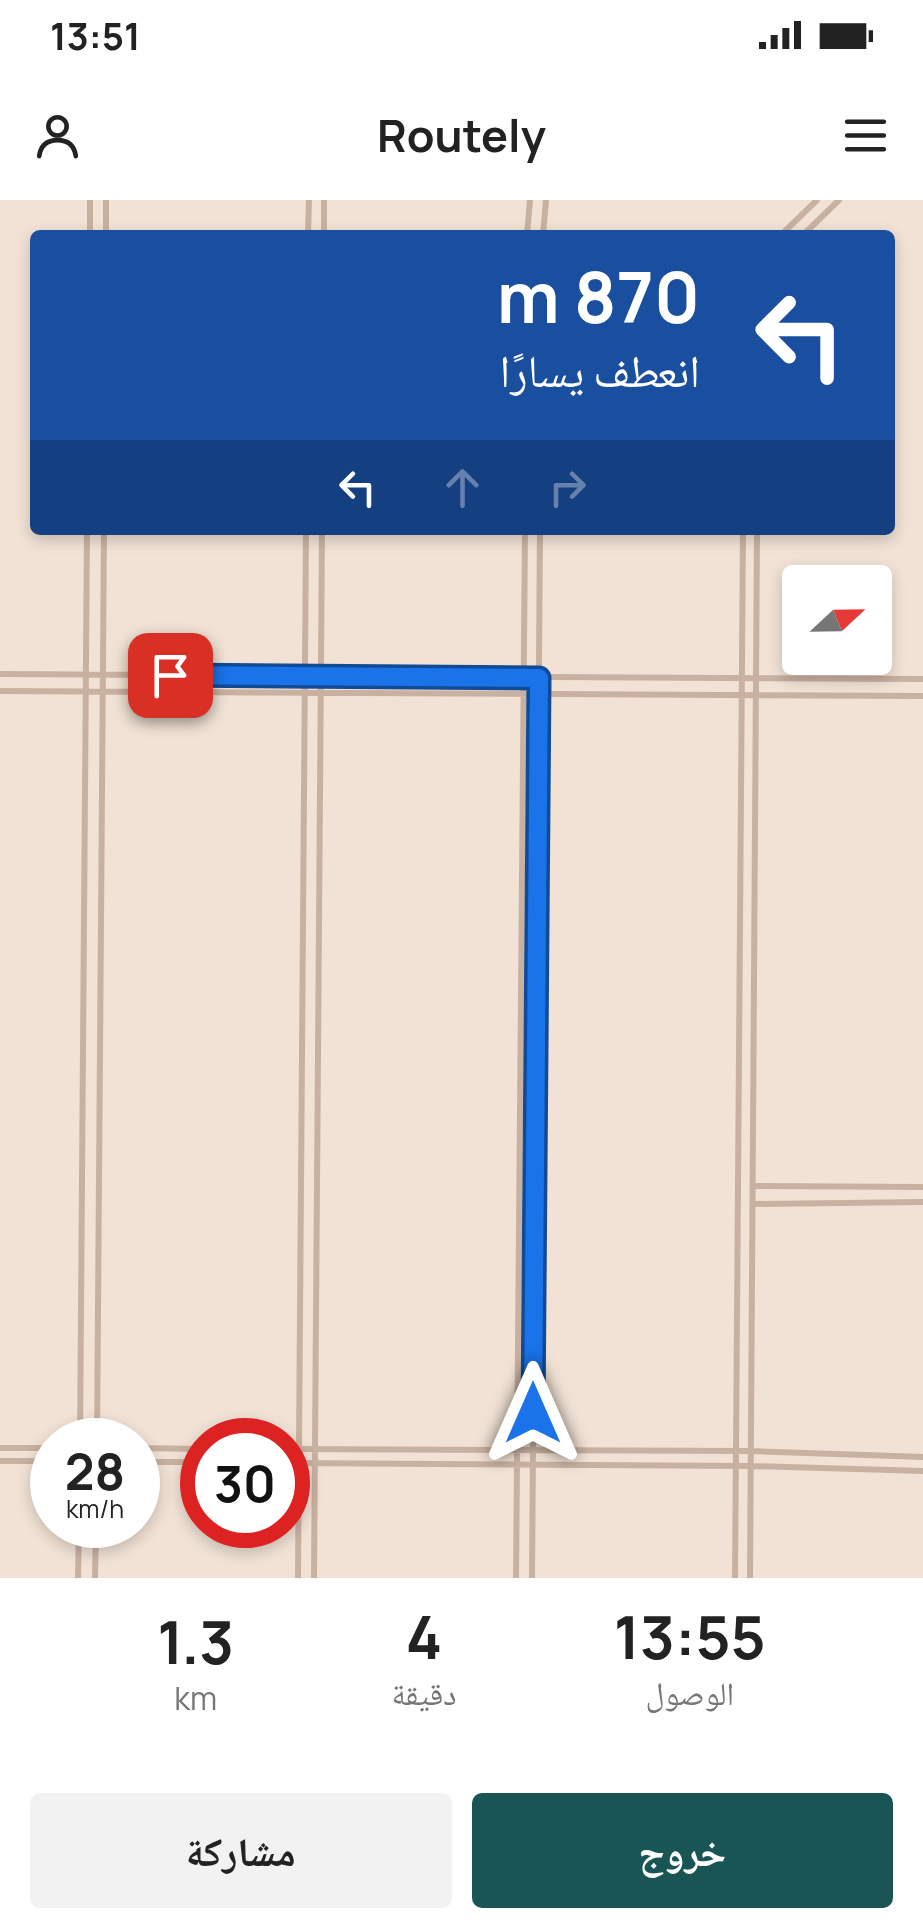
<!DOCTYPE html>
<html lang="ar">
<meta charset="utf-8">
<style>
:root{--surface:#fff;--page:#f2f2f2;--text:#222;--muted:#767676;--accent:#195555}
body{margin:0;font-family:Manrope,"Noto Naskh Arabic",sans-serif;background:var(--page);color:var(--text);direction:rtl;height:100vh;display:flex;flex-direction:column;font-size:38px;white-space:nowrap}
*{box-sizing:border-box;margin:0}
p{font-size:32px;color:var(--muted)}
.icon{flex:none;width:55px;height:55px;fill:none;stroke:currentColor;stroke-width:2;stroke-linecap:round;stroke-linejoin:round}
.map{position:relative;height:1378px;overflow:hidden;direction:ltr}
.side{display:flex;flex-direction:column;background:var(--surface);flex:1}
.side>*{flex:none}
.hud{position:absolute;left:30px;top:30px;width:865px;height:305px;border-radius:10px;box-shadow:0 5px 15px #0003;direction:rtl;background:#1a4fa0;color:#fff;overflow:hidden}
.needle{width:65px;rotate:68deg}
.fabs{position:absolute;left:782px;top:365px;display:grid;gap:20px}
.fabs a{display:grid;place-items:center;width:110px;height:110px;border-radius:10px;background:var(--surface);box-shadow:0 5px 15px #0003;font-size:50px}
.speed{position:absolute;left:30px;top:1218px;display:flex;gap:20px;font-size:50px;font-weight:700;text-align:center}
.speed>*{display:grid;place-content:center;width:130px;height:130px;border-radius:50%;background:var(--surface);box-shadow:0 5px 15px #0003;line-height:1}
.speed small{font-size:25px;font-weight:400}
.speed .limit{border:15px solid #d22;background:#fff;color:#111}
.pin{position:absolute;display:grid;place-items:center;width:85px;height:85px;color:#fff;margin:-42px;border-radius:20px;box-shadow:0 5px 15px #0006}
.me{position:absolute;width:110px;margin:-55px;rotate:0deg;stroke-linejoin:round;filter:drop-shadow(0 0 8px #0008)}
.turn{display:flex;align-items:center;gap:35px;height:210px;padding:0 30px;font-size:45px}
.turn .icon{width:130px;height:130px;stroke-width:2.5}
.turn b{display:block;font-size:70px;line-height:85px}
.lanes{display:flex;align-items:center;height:95px;padding:0 30px;background:#0003;justify-content:center;gap:50px;direction:ltr}
.lanes .off{opacity:.35}
.eta{display:flex;justify-content:space-evenly;align-items:center;height:170px;text-align:center}
.eta b{font-size:60px;font-weight:700;line-height:70px}
.cta{display:flex;gap:20px;margin-top:auto;padding:20px 30px}
.cta a{flex:1;height:115px;border-radius:10px;background:var(--accent);color:#fff;font-size:40px;font-weight:700;line-height:115px;text-align:center}
.cta a+a{background:var(--page);color:var(--text)}
.status{display:flex;justify-content:space-between;align-items:center;height:70px;padding:0 50px;background:var(--surface);direction:ltr}
.status svg{height:28px;fill:currentColor}
header{display:flex;justify-content:space-between;align-items:center;height:130px;padding:0 30px;background:var(--surface);font-size:45px;font-weight:700}
.map>svg:first-child{display:block}
</style>
<div class="status"><b>13:51</b><svg viewBox="0 0 49 12"><path d="M0 12V9h3v3zM5 12V6h3v6zM10 12V3h3v9zM15 12V0h3v12zM26 1h20v11H26zM47 4h2v5h-2z"/></svg></div>
<header><svg class="icon" aria-label="menu" viewBox="0 0 24 24"><path d="M4 6h16M4 12h16M4 18h16"/></svg>Routely<svg class="icon" aria-label="person" viewBox="0 0 24 24"><circle cx="12" cy="8" r="4"/><path d="M4 21q1-7 8-7t8 7"/></svg></header>
<div class="map">
<svg width="923" height="1378" viewBox="0 0 923 1378">
<rect width="100%" height="100%" fill="#f1e2d5"/>
<g fill="none" stroke-linecap="round" stroke-linejoin="round">
<!-- minor -->
<path stroke="#c9b1a1" stroke-width="6" d="M 90,35 L 90,0
M 106,35 L 106,0
M 308,35 L 309,0
M 324,35 L 324,0
M 527,35 L 530,0
M 543,35 L 546,0
M 781,35 L 817,0
M 803,35 L 839,0
M 0,474 L 923,479
M 0,491 L 923,496
M 753,986 L 923,987
M 753,1004 L 923,1002
M 80,1240 L 87,330
M 97,1240 L 104,330
M 0,1248 L 52,1248
M 138,1248 L 202,1249
M 288,1249 L 751,1251 L 923,1257
M 0,1261 L 52,1261
M 138,1262 L 202,1262
M 288,1263 L 751,1266 L 923,1271
M 78,1378 L 79,1325
M 95,1378 L 96,1325
M 298,1378 L 306,330
M 314,1378 L 322,330
M 516,1378 L 525,330
M 532,1378 L 540,330
M 735,1378 L 743,330
M 750,1378 L 757,330"/>
</g>
<g fill="none" stroke-linecap="round" stroke-linejoin="round">
<!-- route casing -->
<g stroke="#114b97" stroke-width="25">
<path id="route" d="M 170,475 L 539,478 L 533,1213"/>
</g>
<!-- route -->
<use href="#route" stroke="#1a73e8" stroke-width="18"/>
</g>
</svg>
<div class="fabs">
<a><svg class="needle" viewBox="-14 -14 28 28"><path d="M0-13l5 13h-10z" fill="#e53935"/><path d="M0 13l5-13h-10z" fill="#767676"/></svg></a>
</div>
<div class="speed"><div>28<small>km/h</small></div><div class="limit">30</div></div>
<div class="pin" style="left:170px;top:475px;background:#d93025"><svg class="icon" aria-label="arrive" viewBox="0 0 24 24"><path d="M6 21V4h12l-3 4 3 4H6"/></svg></div>
<svg class="me" style="left:533px;top:1213px" viewBox="-20 -20 40 40"><path d="M0-17L14 15 0 8-14 15z" fill="#1a73e8" stroke="#fff" stroke-width="4"/></svg>
<div class="hud">
<div class="turn"><svg class="icon" aria-label="left" viewBox="0 0 24 24"><path d="M17 20v-9H6M10 6l-5 5 5 5"/></svg><div><b>870 m</b>انعطف يسارًا</div></div>
<div class="lanes"><svg class="icon" aria-label="left" viewBox="0 0 24 24"><path d="M17 20v-9H6M10 6l-5 5 5 5"/></svg><svg class="icon off" aria-label="ahead" viewBox="0 0 24 24"><path d="M12 20V5M6 11l6-6 6 6"/></svg><svg class="icon off" aria-label="right" viewBox="0 0 24 24"><path d="M7 20v-9h11M14 6l5 5-5 5"/></svg></div>
</div>
</div>
<section class="side">
<div class="eta">
<div><b>13:55</b><p>الوصول</p></div>
<div><b>4</b><p>دقيقة</p></div>
<div><b>1.3</b><p>km</p></div>
</div>
<div class="cta"><a>خروج</a><a>مشاركة</a></div>
</section>
